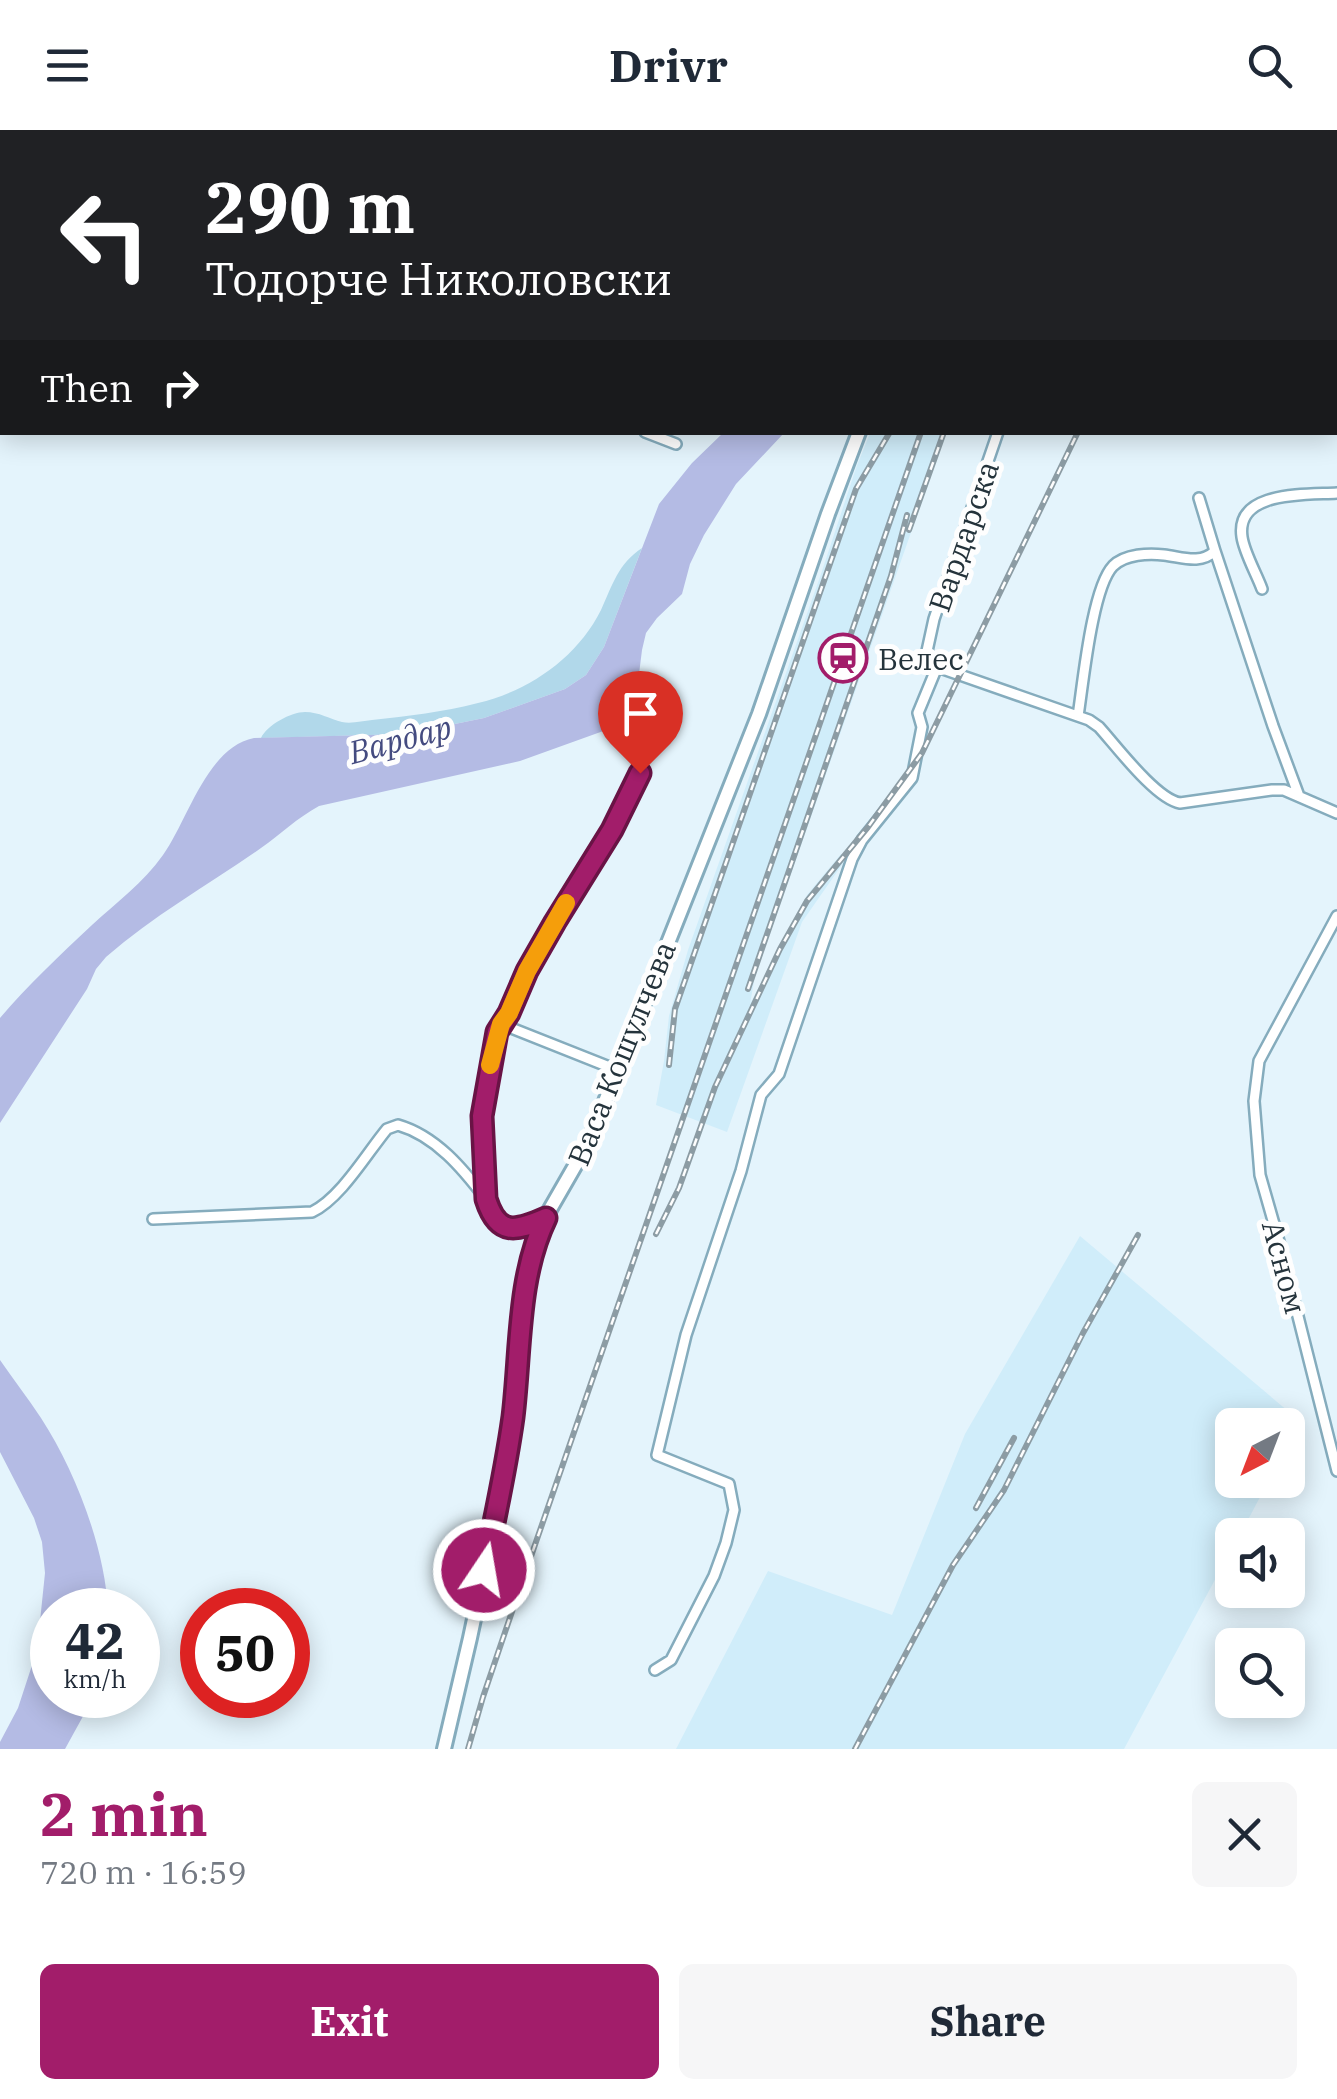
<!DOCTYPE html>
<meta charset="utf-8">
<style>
:root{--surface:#fff;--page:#f6f6f7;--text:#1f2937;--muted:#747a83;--accent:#a21d6a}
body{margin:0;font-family:"IBM Plex Serif",serif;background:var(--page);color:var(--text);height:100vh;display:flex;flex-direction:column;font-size:38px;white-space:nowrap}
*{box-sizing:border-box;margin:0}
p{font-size:32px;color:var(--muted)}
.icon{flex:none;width:55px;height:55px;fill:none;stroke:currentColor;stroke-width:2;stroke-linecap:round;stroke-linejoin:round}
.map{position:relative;height:1619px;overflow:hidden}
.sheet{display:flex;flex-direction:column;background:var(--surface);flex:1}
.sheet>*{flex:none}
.guide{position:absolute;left:0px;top:0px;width:1338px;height:305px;box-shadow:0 5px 25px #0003;background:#202124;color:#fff;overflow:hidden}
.needle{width:65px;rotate:222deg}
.tools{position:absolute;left:1215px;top:1278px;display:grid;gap:20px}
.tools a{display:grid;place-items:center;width:90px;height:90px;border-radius:15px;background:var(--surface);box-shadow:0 5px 25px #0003;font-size:50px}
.speed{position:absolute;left:30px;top:1458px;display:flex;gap:20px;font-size:50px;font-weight:700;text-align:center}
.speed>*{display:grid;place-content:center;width:130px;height:130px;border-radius:50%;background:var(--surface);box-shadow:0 5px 25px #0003;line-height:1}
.speed small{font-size:25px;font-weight:400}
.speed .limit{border:15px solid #d22;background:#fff;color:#111}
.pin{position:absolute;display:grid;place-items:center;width:85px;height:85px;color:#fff;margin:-102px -42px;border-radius:50% 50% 50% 0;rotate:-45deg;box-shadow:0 0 10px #0007}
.pin .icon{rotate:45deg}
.me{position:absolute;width:110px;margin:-55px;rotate:12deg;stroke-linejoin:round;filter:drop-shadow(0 0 8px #0008)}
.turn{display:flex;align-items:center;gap:35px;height:210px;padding:0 40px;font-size:45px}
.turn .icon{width:130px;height:130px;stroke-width:2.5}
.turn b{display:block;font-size:70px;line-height:85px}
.then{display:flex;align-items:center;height:95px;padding:0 40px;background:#0003;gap:20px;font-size:38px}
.round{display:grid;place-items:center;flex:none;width:105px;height:105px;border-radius:15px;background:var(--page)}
.headline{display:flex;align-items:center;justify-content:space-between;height:170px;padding:0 40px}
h1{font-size:60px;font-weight:800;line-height:75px;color:var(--accent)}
.cta{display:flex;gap:20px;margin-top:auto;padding:20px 40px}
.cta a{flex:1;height:115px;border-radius:15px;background:var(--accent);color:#fff;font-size:40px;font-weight:800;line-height:115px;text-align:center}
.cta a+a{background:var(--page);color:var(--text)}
header{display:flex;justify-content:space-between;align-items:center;height:130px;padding:0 40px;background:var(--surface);font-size:45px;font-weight:800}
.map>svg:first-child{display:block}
</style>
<header><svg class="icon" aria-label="menu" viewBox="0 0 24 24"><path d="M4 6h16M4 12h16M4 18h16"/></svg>Drivr<svg class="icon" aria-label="search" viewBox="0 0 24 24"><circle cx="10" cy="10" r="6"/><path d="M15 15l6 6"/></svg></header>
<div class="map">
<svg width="1337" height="1619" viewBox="0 0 1337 1619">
<rect width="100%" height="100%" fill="#e4f4fc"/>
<!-- built -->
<path fill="#d0edfa" d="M 870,303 L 946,303 L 755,846 L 750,874 L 807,765 L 841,724 L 846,729 L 802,792 L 727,1002 L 656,975 L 664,931 L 669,886 L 688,820 L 821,444 L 856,338 Z
M 1080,1106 L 1301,1292 L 1288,1316 L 1288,1295 L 1232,1295 L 1232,1350 L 1269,1350 L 1240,1405 L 1232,1405 L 1232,1418 L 1124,1619 L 676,1619 L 768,1441 L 892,1485 L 965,1304 Z"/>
<!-- green -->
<path fill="#b1d8ea" d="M 642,418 L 604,517 L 586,545 L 565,559 L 484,588 L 406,604 L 261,608 C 267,595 291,582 305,582 C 319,582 330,589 342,592 C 351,594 363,591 372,590 C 408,586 443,582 478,573 C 529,561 577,528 601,480 C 613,454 618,434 642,418 Z"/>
<!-- water -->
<path fill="#b4bbe4" d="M 723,303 L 784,303 L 736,354 L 704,405 L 690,434 L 682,464 L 657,488 L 646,503 L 642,520 L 638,552 L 630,579 L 620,595 L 520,631 L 319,676 C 297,688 281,704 261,718 C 210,754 154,785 106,827 L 96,839 L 87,859 L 0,993 L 0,888 C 28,855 60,825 92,795 C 116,773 143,753 163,725 C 188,690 207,617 254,608 L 406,604 L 484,588 L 565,559 L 586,545 L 604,517 L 659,374 L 692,333 Z
M 0,1230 C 13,1249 28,1268 41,1288 C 75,1340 105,1418 108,1480 L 52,1480 L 52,1565 L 91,1565 L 87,1579 L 65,1619 L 0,1619 L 0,1612 L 18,1578 L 37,1520 L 45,1443 L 42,1412 L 34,1388 L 0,1322 Z"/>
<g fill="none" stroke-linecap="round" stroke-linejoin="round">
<!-- street casing -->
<g stroke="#85acbd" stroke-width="14">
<path id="street" d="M 268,0 L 270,2
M 480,0 L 483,2
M 1102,2 L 1103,0
M 1251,2 L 1255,0
M 1335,170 L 1337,169
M 645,302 L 676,314
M 998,302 L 934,489 L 927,521 L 937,537 L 1089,590 L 1099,597 C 1117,617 1156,669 1180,673 L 1272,660 L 1284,660 L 1337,683
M 1215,421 L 1273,596 L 1299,666
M 1262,459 C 1257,445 1244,422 1242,407 C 1235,360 1307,365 1337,363
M 1078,586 C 1083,554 1092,458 1113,436 C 1125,424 1149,423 1164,425 C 1182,427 1200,435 1215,421 L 1199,368
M 1337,786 L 1259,931 L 1254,971 L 1260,1045 L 1280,1115 L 1337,1341
M 501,894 L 617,940
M 545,1088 C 516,1101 497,1107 486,1069 L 482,986 L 497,902 L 509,883 L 527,841 L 555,791 L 611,701 L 640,643
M 153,1089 L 312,1082 C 341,1068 367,1023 387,999 L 398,995 C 436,1006 463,1039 486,1069
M 655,1540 L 671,1530 L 714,1446 L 726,1413 L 734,1380 L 729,1354 L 657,1325 L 686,1205 L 741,1041 L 761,965 L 779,944 L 852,729 L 862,710 L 912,648 L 922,597 L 918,583 L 937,537"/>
</g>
<!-- secondary casing -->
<g stroke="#85acbd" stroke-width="18">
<path id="secondary" d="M 1230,0 L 1232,2
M 1005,2 L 1006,0
M 1335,197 L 1337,200
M 444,1619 L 470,1508 L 501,1362 L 513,1286 L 527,1145 L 531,1125 L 536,1109 L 545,1088 L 587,1015 L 600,984 L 759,584 L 828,384 L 859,302"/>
</g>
<!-- street -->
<use href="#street" stroke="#fff" stroke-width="9"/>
<!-- secondary -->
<use href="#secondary" stroke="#fff" stroke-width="12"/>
<!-- rail casing -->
<g stroke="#8c9ca4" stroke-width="6">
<path id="rail" d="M 1020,2 L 1021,0
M 1036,2 L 1037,0
M 909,400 L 944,302
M 748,859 L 891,446 L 907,385
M 669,935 L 675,879 L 856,359 L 890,302
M 656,1104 L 679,1058 L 715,957 L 780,819 L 807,771 L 868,697 L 922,623 L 1078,302
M 976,1378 L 1014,1308
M 468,1619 L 483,1567 L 520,1458 L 921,302
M 855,1619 L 953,1435 L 1004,1360 L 1083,1203 L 1138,1105"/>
</g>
<!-- rail -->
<use href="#rail" stroke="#fefefe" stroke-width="2.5" stroke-dasharray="8" stroke-linecap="butt"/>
</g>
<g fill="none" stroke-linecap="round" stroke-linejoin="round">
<!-- route casing -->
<g stroke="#691345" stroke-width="25">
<path id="route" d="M 484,1440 C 495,1389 506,1338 513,1287 C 521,1221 517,1148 546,1088 C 516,1101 498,1107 486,1069 L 482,986 L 497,902 L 509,883 L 527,841 L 555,792 L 612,700 L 640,643"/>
</g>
<!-- route -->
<use href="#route" stroke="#a21d6a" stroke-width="18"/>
<!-- slow -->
<path stroke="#f59e0b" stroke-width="18" d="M 490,935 L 501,894 L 509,883 L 527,841 L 566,773"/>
</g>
<!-- icons -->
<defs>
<g id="station-ring" transform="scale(2.5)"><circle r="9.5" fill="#fefefe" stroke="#a21d6a" stroke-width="1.5"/><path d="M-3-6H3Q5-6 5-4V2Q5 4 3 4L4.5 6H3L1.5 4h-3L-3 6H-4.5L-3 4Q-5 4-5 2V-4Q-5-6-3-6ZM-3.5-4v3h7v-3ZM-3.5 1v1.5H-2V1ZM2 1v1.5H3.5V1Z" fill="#a21d6a"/></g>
</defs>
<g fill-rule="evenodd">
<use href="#station-ring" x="843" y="528"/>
</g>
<g text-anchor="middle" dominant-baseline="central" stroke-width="10" stroke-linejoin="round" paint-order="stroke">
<!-- street labels -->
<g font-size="30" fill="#24333b" stroke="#fefefe">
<text transform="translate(963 406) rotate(-71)">Вардарска</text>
<text transform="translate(621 923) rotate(-68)">Васа Кошулчева</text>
<text transform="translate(1285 1137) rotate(75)">Асном</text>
</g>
<!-- poi labels -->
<g font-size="30" fill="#24333b" stroke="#fefefe" text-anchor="start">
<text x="878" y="528">Велес</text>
</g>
<!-- water labels -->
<g font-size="32" font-style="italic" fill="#444b80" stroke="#fefefe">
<text transform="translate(400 609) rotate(-15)">Вардар</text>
</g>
</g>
</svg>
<div class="tools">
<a><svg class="needle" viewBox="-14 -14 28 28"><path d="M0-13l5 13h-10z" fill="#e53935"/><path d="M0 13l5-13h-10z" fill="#747a83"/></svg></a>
<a><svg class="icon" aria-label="sound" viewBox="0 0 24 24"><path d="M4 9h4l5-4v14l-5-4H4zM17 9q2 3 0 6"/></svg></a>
<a><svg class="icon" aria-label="search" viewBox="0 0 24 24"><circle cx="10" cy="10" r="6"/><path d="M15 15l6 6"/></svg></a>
</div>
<div class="speed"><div>42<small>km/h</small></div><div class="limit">50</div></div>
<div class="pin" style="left:640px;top:643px;background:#d93025"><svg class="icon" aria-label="arrive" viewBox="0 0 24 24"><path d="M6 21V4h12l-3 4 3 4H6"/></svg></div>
<svg class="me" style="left:484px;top:1440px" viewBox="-20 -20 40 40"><circle r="17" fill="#a21d6a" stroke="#fff" stroke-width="3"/><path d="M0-11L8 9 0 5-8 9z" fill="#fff"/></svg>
<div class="guide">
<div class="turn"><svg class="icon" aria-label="left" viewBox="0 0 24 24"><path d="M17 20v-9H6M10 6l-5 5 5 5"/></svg><div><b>290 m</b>Тодорче Николовски</div></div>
<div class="then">Then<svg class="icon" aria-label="right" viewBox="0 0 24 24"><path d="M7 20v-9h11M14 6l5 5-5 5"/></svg></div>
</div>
</div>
<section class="sheet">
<div class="headline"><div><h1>2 min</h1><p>720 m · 16:59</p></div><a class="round"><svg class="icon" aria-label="close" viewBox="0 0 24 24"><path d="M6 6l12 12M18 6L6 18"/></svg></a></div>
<div class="cta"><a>Exit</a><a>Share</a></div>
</section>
